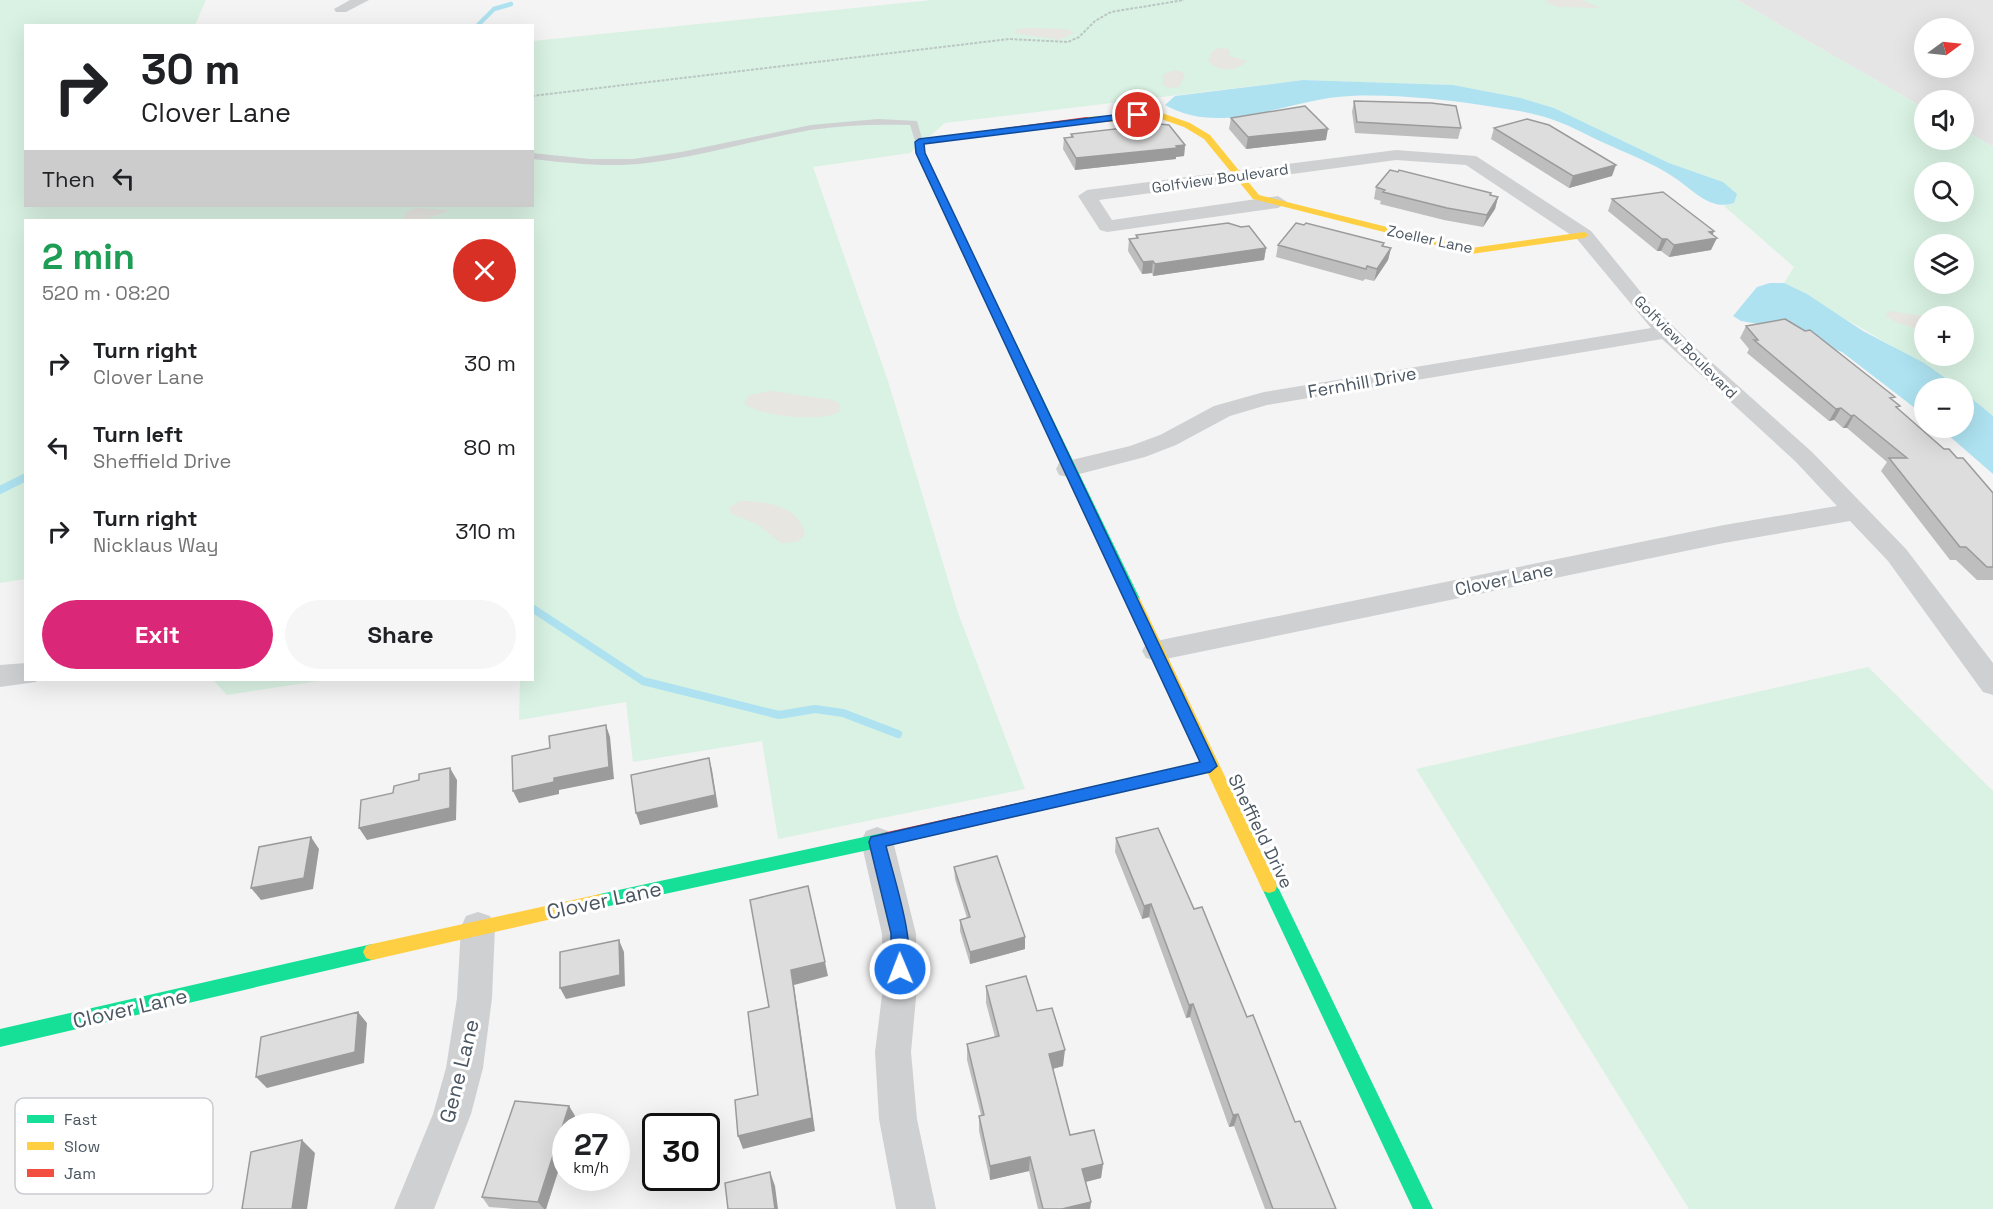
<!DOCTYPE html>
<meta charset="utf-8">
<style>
:root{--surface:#fff;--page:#f6f6f6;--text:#202124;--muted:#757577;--accent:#db2777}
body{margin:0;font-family:"Space Grotesk",sans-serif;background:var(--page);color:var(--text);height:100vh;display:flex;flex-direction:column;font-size:22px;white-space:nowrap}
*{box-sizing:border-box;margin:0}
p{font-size:20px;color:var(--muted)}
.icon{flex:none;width:33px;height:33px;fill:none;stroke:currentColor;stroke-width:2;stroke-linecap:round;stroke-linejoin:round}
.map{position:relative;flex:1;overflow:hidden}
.panel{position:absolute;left:24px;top:219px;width:510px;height:462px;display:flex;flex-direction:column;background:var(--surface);border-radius:0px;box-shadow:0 6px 24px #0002}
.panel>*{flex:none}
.hud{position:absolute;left:24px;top:24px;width:510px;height:183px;border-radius:0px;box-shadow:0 6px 24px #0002;background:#fff;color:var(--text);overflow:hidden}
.needle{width:39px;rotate:75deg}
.fabs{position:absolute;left:1914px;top:18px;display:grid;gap:12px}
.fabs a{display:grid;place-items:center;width:60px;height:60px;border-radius:50%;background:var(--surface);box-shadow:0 6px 24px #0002;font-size:30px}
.speed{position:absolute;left:552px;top:1113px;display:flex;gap:12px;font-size:30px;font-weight:700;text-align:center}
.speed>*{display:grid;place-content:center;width:78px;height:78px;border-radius:50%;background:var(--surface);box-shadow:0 6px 24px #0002;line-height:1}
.speed small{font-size:15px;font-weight:400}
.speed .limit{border:3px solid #111;border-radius:9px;background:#fff;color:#111}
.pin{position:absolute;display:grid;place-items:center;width:51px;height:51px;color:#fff;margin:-26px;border:3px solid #fff;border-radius:50%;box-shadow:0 2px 6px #0007}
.me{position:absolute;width:66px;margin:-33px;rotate:359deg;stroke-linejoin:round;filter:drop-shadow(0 0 4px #0008)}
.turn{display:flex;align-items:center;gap:21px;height:126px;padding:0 18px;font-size:27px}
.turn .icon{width:78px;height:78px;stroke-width:2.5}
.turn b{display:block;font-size:42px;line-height:51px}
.then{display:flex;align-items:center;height:57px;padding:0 18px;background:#0003;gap:12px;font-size:22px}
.round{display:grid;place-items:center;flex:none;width:63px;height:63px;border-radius:32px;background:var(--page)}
.overview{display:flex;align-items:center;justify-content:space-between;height:102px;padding:0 18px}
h1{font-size:36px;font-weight:600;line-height:45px;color:#1e9e55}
.cta{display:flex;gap:12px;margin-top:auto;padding:12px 18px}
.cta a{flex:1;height:69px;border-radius:36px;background:var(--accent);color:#fff;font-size:24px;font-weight:600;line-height:69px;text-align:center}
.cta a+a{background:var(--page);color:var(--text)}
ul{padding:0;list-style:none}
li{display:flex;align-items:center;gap:18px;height:84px;padding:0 18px}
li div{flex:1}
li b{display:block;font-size:22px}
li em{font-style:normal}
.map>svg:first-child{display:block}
</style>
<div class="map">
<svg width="1993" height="1209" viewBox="0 0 1993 1209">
<rect width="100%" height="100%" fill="#f4f4f4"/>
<!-- education -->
<path fill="#e6e5e6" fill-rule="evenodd" d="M 1737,0 L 1993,0 L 1993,147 L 1964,130 L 1964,100 L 1924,100 L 1924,108 ZM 1924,28 L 1964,28 L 1964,68 L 1924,68 Z"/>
<!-- green -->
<path fill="#d9f2e3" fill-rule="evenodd" d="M 0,0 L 206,0 L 195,25 L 26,26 L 26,206 L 532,206 L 533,41 L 932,0 L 1737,0 L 1924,108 L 1924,140 L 1964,140 L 1964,130 L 1993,147 L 1993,416 L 1964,392 L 1964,388 L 1784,283 L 1794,267 L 1724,206 L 1734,203 L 1723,182 L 1669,163 L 1554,108 L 1521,98 L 1453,85 L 1303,80 L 945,123 L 910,153 L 813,167 L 888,381 L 958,613 L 1025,789 L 778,839 L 762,741 L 633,762 L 626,702 L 519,720 L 520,680 L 532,680 L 532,220 L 26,220 L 25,579 L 0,583 ZM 1924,172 L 1964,172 L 1964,212 L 1924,212 ZM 1924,244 L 1964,244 L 1964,284 L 1924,284 ZM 1924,316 L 1964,316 L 1964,356 L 1924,356 Z
M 1868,667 L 1993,791 L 1993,1209 L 1689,1209 L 1416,769 Z
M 213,680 L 325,680 L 227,695 Z"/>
<!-- sand -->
<path fill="#e7e6e1" d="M 1547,0 L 1582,0 L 1601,8 L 1558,7 L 1547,3 Z
M 1026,28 L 1068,29 L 1074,33 L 1059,40 L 1015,33 L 1017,29 Z
M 1218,48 L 1230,49 L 1230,56 L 1247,61 C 1236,72 1217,73 1208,60 L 1212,51 Z
M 1175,70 L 1182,72 L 1185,76 L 1179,87 L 1168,88 L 1163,85 L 1163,74 Z
M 417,208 L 450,210 L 424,220 L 402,220 L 407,211 Z
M 1937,309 L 1956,316 L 1924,316 L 1924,331 L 1895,322 L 1885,315 L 1890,311 L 1923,316 Z
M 771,391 L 833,400 L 839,403 L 840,411 C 825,423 758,417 744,403 L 750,395 Z
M 740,501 C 763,500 801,506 805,535 L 797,542 L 781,543 L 757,524 L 732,514 L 729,507 Z"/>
<!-- water -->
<path fill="#aee2f0" d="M 1303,80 L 1453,85 L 1521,98 L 1554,108 L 1669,163 L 1723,182 L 1737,194 L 1734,203 C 1711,211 1694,191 1675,178 C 1653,163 1626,153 1602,142 C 1585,134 1567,124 1548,118 C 1527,111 1503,109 1481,105 C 1439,99 1393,94 1350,96 C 1290,98 1223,138 1165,105 L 1175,96 Z
M 1770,283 L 1784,283 L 1807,294 L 1863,331 L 1924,363 L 1960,388 L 1924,388 L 1924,415 L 1842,352 L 1776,327 L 1741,321 L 1733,316 L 1757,287 Z
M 1964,392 L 1993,416 L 1993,474 L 1940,428 L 1964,428 Z"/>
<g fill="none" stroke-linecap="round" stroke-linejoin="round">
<!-- stream-far1 -->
<path stroke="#aee2f0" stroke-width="4.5" d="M 477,26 L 494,9 L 511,4"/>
<!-- stream -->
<path stroke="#aee2f0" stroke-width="8" d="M 0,490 L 26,477
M 532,608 L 643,681 L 779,715 L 815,709 L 843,713 L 898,734"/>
<!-- path -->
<path stroke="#bcc7c4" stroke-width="2" stroke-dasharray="3 1.5" stroke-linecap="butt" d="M 532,96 L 1009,39 L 1068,42 L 1079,37 L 1095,21 L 1111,12 L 1184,0"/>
<!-- lane -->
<path fill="#ced0d2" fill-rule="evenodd" d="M 878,119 L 917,121 L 923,142 L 916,144 L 910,125 C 876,124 843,125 810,130 C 755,140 702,156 647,163 C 609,168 570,163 532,159 L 532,153 L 590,159 L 633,159 L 681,152 L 811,125 Z"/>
<!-- street -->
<path fill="#ced0d2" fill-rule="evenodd" d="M 350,0 L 369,0 L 346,12 L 336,12 L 334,9 Z
M 1396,150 L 1476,156 L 1591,231 L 1653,307 L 1698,350 L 1812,452 L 1906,549 L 1993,663 L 1993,695 L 1983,692 L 1888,561 L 1850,521 L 1724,543 L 1156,661 L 1146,658 L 1142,651 L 1146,644 L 1156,641 L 1724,525 L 1837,506 L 1796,462 L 1662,339 L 1267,405 L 1230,416 L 1176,445 L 1145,457 L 1068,477 L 1059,475 L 1056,469 L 1059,463 L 1130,446 L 1160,435 L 1214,406 L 1264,392 L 1651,328 L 1577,239 L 1466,165 L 1396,160 L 1099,200 L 1112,220 L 1278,196 L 1287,202 L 1278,208 L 1107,232 L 1100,230 L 1078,196 L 1087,190 Z
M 26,663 L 26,680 L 37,680 L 36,682 L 0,687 L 0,665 Z
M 877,827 L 888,831 L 893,841 L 916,934 L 917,987 L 911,1052 L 917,1119 L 936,1209 L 896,1209 L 879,1119 L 875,1052 L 883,987 L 882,934 L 861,841 L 866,831 Z
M 478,912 L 490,916 L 495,927 L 492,998 L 483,1068 L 471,1114 L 434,1209 L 394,1209 L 433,1114 L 446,1068 L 457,998 L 461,927 L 466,916 Z"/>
<!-- fast -->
<path fill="#16e098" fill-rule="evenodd" d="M 975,266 L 980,269 L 1140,599 L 1138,602 L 1133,604 L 1126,599 L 970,269 Z
M 1210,760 L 1215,762 L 1218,766 L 1215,770 L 1210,772 L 1109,795 L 1104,793 L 1101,789 L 1104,785 L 1109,783 Z
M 887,832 L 893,834 L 895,839 L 893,844 L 887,846 L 600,908 L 594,906 L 592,901 L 594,896 L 600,894 Z
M 1269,879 L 1275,881 L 1433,1209 L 1413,1209 L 1261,886 L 1263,881 Z
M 372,944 L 378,946 L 381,952 L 378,958 L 372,960 L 0,1047 L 0,1029 Z"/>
<!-- slow -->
<path fill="#ffcf43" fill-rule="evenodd" d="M 1162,113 L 1190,123 L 1210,135 L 1259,195 L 1471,248 L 1584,232 L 1589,235 L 1584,238 L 1471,254 L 1253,199 L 1204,139 L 1184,127 L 1161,119 L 1086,123 L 1082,120 L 1086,117 Z
M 1133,594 L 1140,599 L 1275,881 L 1277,886 L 1275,891 L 1269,893 L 1263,891 L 1126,599 Z
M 600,894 L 606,896 L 608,901 L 606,906 L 600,908 L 372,960 L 366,958 L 363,952 L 366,946 L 372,944 Z"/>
<!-- jam -->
<path fill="#f24e42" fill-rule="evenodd" d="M 1086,117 L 1089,118 L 1089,122 L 924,144 L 924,153 L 980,269 L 975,272 L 971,271 L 916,153 L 916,140 Z
M 1109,783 L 1114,785 L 1117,789 L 1114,793 L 1109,795 L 887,846 L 881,844 L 879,839 L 881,834 L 887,832 Z"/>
</g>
<!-- wall -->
<path fill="#bebebf" d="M 1354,101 L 1461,128 L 1458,139 L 1355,133 L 1352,112 Z
M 1231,118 L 1326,140 L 1246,149 L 1229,129 Z
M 1494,128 L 1612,176 L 1569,188 L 1491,139 Z
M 1071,134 L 1185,145 L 1184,156 L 1176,157 L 1176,159 L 1075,170 L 1063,149 L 1064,138 L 1071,137 Z
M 1376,187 L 1490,195 L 1498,197 L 1495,209 L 1483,227 L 1444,220 L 1380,204 L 1381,201 L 1374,199 Z
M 1612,199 L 1714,231 L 1712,234 L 1711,250 L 1669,257 L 1661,251 L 1657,251 L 1608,211 Z
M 1136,235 L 1266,248 L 1264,260 L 1153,276 L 1152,273 L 1142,274 L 1128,251 L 1129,239 L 1136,238 Z
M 1384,243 L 1383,246 L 1391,248 L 1388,260 L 1374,281 L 1365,279 L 1363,281 L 1276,257 L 1278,245 Z
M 1746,326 L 1893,401 L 1898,409 L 1944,449 L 1957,458 L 1993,493 L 1993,580 L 1977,580 L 1956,560 L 1950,560 L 1881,471 L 1887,462 L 1847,428 L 1843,428 L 1834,420 L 1829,421 L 1747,353 L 1749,349 L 1740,338 Z
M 1116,838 L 1194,909 L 1247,1017 L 1295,1122 L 1336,1209 L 1265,1209 L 1234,1126 L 1229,1127 L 1190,1017 L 1186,1018 L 1149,917 L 1142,919 L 1115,852 Z
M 954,867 L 1025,937 L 1025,949 L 970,964 L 960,931 L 960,920 L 967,918 L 955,879 Z
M 986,986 L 1037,1011 L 1063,1066 L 1053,1069 L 1070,1135 L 1103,1164 L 1101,1178 L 1086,1182 L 1091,1202 L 1090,1209 L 1038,1209 L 1029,1171 L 990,1180 L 979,1131 L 979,1116 L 981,1115 L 967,1060 L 967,1044 L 995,1037 L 986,1003 Z
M 569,1106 L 575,1116 L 566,1126 L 566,1147 L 546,1209 L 515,1209 L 489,1207 L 482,1197 Z"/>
<!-- shaded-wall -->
<path fill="#9b9b9b" d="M 1328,129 L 1326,140 L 1246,149 L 1248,137 Z
M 1185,145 L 1184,156 L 1176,157 L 1176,159 L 1075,170 L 1076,158 Z
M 1616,165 L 1612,176 L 1569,188 L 1573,176 Z
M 1498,197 L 1495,209 L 1483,227 L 1487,215 Z
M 1714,231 L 1711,239 L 1717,238 L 1711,250 L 1669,257 L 1674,245 L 1709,232 Z
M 1662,239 L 1667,239 L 1661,251 L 1657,251 Z
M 1266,248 L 1264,260 L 1153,276 L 1155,264 Z
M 1391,248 L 1388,260 L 1374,281 L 1377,269 Z
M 1153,261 L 1152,273 L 1142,274 L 1143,262 Z
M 1841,408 L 1834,420 L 1829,421 L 1836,409 Z
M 1854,415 L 1847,428 L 1843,428 L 1851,416 Z
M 606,725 L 610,737 L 614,779 L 559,790 L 559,794 L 519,803 L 513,791 L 554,778 Z
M 709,758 L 712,770 L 718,807 L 640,825 L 636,813 Z
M 450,768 L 457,780 L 456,820 L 367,840 L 359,828 Z
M 311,837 L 319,849 L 313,889 L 261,900 L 251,888 Z
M 1151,904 L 1149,917 L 1142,919 L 1144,906 Z
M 1025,937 L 1025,949 L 970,964 L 970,952 Z
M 619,940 L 624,952 L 625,986 L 566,999 L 560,988 Z
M 825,962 L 828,976 L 794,985 L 815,1131 L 743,1149 L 738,1136 L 812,1118 L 791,970 Z
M 1193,1004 L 1190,1017 L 1186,1018 L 1189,1005 Z
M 358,1012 L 367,1023 L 364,1063 L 267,1088 L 256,1077 Z
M 1065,1050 L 1063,1066 L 1048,1070 L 1049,1054 Z
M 569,1106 L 575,1116 L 572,1126 L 566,1126 L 566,1147 L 546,1209 L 544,1209 L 538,1202 Z
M 1238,1114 L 1234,1126 L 1229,1127 L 1233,1115 Z
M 302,1140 L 315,1153 L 307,1209 L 292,1209 Z
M 1030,1157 L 1029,1171 L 990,1180 L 990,1166 Z
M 1103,1164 L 1101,1178 L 1081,1183 L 1082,1169 Z
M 770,1172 L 775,1186 L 778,1209 L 775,1209 Z
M 1091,1202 L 1090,1209 L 1062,1209 Z"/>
<!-- building -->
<path fill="#ddddde" stroke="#9b9b9b" stroke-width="1.5" d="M 1354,101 L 1431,103 L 1456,106 L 1461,128 L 1357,122 Z
M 1305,106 L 1328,129 L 1248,137 L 1231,118 Z
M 1527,119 L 1549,125 L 1616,165 L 1573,176 L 1494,128 Z
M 1159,124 L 1169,125 L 1185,145 L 1176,146 L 1177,148 L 1076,158 L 1064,138 L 1073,137 L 1071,134 Z
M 1390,170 L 1398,172 L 1399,170 L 1491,193 L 1490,195 L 1498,197 L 1487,215 L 1447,208 L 1383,192 L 1385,190 L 1376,187 Z
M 1663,192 L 1714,231 L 1709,232 L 1717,238 L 1674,245 L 1667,239 L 1662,239 L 1612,199 Z
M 1228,223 L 1241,227 L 1249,226 L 1266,248 L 1155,264 L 1153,261 L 1143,262 L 1129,239 L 1138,238 L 1136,235 Z
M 1296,223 L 1304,225 L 1306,223 L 1384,243 L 1382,246 L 1391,248 L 1377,269 L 1367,266 L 1366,269 L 1278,245 Z
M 1785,319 L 1805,331 L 1810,330 L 1895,397 L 1890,398 L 1900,406 L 1896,407 L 1944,449 L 1949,449 L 1957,458 L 1963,458 L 1993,493 L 1993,567 L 1987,567 L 1966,547 L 1960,547 L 1889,458 L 1907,458 L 1854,415 L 1851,416 L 1841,408 L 1836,409 L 1754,340 L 1758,340 L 1746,326 Z
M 606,725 L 609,767 L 554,778 L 554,782 L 513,791 L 512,756 L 550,748 L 549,736 Z
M 709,758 L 715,795 L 636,813 L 631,775 Z
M 450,768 L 450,808 L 359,828 L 361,800 L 393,793 L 394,786 L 419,780 L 419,774 Z
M 1158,828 L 1194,909 L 1202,907 L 1247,1017 L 1253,1015 L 1295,1122 L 1300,1121 L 1336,1209 L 1273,1209 L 1238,1114 L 1233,1115 L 1193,1004 L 1189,1005 L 1151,904 L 1144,906 L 1116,838 Z
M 311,837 L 304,878 L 251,888 L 259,847 Z
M 997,856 L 1025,937 L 970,952 L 960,920 L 970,917 L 954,867 Z
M 808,886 L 825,962 L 791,970 L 812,1118 L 738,1136 L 735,1100 L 758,1095 L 748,1012 L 769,1007 L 750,900 Z
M 619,940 L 620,975 L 560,988 L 560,952 Z
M 1026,976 L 1037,1011 L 1052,1008 L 1065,1050 L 1049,1054 L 1070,1135 L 1094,1130 L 1103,1164 L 1082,1169 L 1091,1202 L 1062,1209 L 1043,1209 L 1030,1157 L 990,1166 L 979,1116 L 984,1115 L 967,1044 L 999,1036 L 986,986 Z
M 358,1012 L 355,1052 L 256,1077 L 261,1037 Z
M 515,1101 L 569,1106 L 538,1202 L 482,1197 Z
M 302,1140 L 292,1209 L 242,1209 L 251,1152 Z
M 770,1172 L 775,1209 L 728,1209 L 725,1183 Z"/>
<!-- route -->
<path fill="#1a73e8" stroke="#114b97" stroke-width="1.5" d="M 1138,112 L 1141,117 L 924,144 L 925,153 L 1217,766 L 1210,772 L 886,846 C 893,875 918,949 906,975 L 900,977 L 894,975 L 891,969 L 891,933 L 869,842 L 871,837 L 1200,762 L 916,153 L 915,142 L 919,139 Z"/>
<g text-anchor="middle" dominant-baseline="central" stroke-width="6" stroke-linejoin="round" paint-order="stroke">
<!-- far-street labels -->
<g font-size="15" fill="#4a5661" stroke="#fff">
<text transform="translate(1220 178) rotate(-8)">Golfview Boulevard</text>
<text transform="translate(1430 239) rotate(12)">Zoeller Lane</text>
<text transform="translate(1686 347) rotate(45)">Golfview Boulevard</text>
</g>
<!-- street labels -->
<g font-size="18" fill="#4a5661" stroke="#fff">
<text transform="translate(1362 382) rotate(-10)">Fernhill Drive</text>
<text transform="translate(1504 579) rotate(-12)">Clover Lane</text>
<text transform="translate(1261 831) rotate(64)">Sheffield Drive</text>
</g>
<!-- near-street labels -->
<g font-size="21" fill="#4a5661" stroke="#fff">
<text transform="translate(604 900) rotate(-12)">Clover Lane</text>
<text transform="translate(130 1008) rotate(-13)">Clover Lane</text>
<text transform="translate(459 1071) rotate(-76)">Gene Lane</text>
</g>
</g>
<!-- legend -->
<rect x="15" y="1098" width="198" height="96" rx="9" fill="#fff" stroke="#c9ccd0" stroke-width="1.5"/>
<rect x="27" y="1115" width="27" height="8" fill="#16e098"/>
<rect x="27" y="1142" width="27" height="8" fill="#ffcf43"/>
<rect x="27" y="1169" width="27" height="8" fill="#f24e42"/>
<g font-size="16" fill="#4a5661">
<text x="64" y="1125">Fast</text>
<text x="64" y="1152">Slow</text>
<text x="64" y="1179">Jam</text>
</g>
</svg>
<div class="fabs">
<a><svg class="needle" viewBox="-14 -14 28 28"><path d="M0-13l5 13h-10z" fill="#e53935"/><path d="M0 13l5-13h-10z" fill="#757577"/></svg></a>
<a><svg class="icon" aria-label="sound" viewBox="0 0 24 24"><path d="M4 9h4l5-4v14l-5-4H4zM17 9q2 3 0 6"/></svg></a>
<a><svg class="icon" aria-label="search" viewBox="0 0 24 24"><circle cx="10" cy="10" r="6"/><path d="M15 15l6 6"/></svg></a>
<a><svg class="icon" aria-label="layers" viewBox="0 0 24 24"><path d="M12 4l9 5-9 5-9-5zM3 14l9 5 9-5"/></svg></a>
<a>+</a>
<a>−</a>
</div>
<div class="speed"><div>27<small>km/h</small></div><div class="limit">30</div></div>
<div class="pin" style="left:1138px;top:115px;background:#d93025"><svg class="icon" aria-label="arrive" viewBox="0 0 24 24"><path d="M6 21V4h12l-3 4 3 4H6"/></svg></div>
<svg class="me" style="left:900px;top:969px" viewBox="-20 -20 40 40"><circle r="17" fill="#1a73e8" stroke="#fff" stroke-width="3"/><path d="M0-11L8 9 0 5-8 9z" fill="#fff"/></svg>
<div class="hud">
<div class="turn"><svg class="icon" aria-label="right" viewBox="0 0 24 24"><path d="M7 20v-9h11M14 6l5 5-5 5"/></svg><div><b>30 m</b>Clover Lane</div></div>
<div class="then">Then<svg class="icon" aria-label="left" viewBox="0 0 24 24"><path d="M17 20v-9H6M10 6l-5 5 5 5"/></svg></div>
</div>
<section class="panel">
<div class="overview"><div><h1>2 min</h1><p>520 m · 08:20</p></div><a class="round" style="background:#d93025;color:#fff"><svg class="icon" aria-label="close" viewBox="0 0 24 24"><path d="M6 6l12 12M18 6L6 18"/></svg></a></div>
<ul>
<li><svg class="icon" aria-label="right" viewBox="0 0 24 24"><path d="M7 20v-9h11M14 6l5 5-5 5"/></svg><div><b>Turn right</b><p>Clover Lane</p></div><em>30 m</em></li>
<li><svg class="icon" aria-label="left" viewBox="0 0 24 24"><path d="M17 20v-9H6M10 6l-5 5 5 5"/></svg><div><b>Turn left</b><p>Sheffield Drive</p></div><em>80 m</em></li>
<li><svg class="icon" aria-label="right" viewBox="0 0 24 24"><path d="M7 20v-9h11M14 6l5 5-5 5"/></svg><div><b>Turn right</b><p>Nicklaus Way</p></div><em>310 m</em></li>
</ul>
<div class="cta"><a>Exit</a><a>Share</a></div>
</section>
</div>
